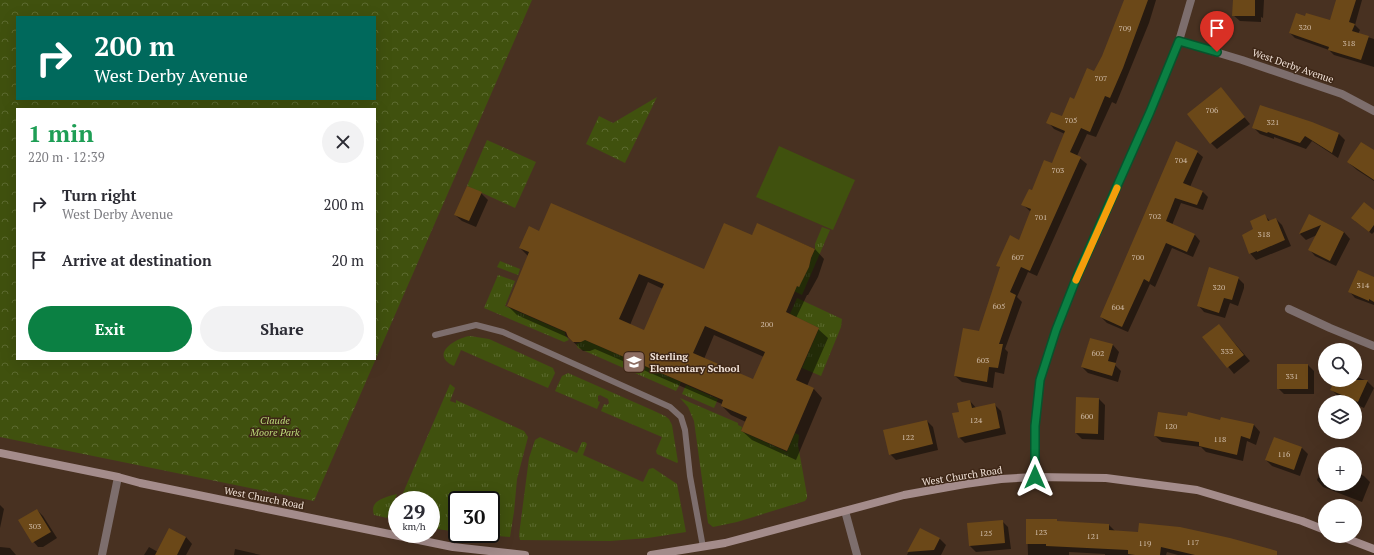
<!DOCTYPE html>
<meta charset="utf-8">
<style>
:root{--surface:#fff;--page:#f2f2f3;--text:#2b2b33;--muted:#7c7c81;--accent:#0b8043}
body{margin:0;font-family:"PT Serif",serif;background:var(--page);color:var(--text);height:100vh;display:flex;flex-direction:column;font-size:15px;white-space:nowrap}
*{box-sizing:border-box;margin:0}
p{font-size:13px;color:var(--muted)}
.icon{flex:none;width:22px;height:22px;fill:none;stroke:currentColor;stroke-width:2;stroke-linecap:round;stroke-linejoin:round}
.map{position:relative;flex:1;overflow:hidden}
.drawer{position:absolute;left:16px;top:108px;width:360px;height:252px;display:flex;flex-direction:column;background:var(--surface);border-radius:0px;box-shadow:0 4px 16px #0002}
.drawer>*{flex:none}
.hud{position:absolute;left:16px;top:16px;width:360px;height:84px;border-radius:0px;box-shadow:0 4px 16px #0002;background:#00695c;color:#fff;overflow:hidden}
.controls{position:absolute;left:1318px;top:343px;display:grid;gap:8px}
.controls a{display:grid;place-items:center;width:44px;height:44px;border-radius:50%;background:var(--surface);box-shadow:0 4px 16px #0002;font-size:20px}
.speed{position:absolute;left:388px;top:491px;display:flex;gap:8px;font-size:20px;font-weight:700;text-align:center}
.speed>*{display:grid;place-content:center;width:52px;height:52px;border-radius:50%;background:var(--surface);box-shadow:0 4px 16px #0002;line-height:1}
.speed small{font-size:10px;font-weight:400}
.speed .limit{border:2px solid #111;border-radius:6px;background:#fff;color:#111}
.pin{position:absolute;display:grid;place-items:center;width:34px;height:34px;color:#fff;margin:-41px -17px;border-radius:50% 50% 50% 0;rotate:-45deg;box-shadow:0 0 4px #0007}
.pin .icon{rotate:45deg}
.me{position:absolute;width:44px;margin:-22px;rotate:0deg;stroke-linejoin:round;filter:drop-shadow(0 0 3px #0008)}
.turn{display:flex;align-items:center;gap:14px;height:84px;padding:0 12px;font-size:18px}
.turn .icon{width:52px;height:52px;stroke-width:2.5}
.turn b{display:block;font-size:28px;line-height:34px}
.round{display:grid;place-items:center;flex:none;width:42px;height:42px;border-radius:21px;background:var(--page)}
.headline{display:flex;align-items:center;justify-content:space-between;height:68px;padding:0 12px}
h1{font-size:24px;font-weight:800;line-height:30px;color:#1e9e55}
.action{display:flex;gap:8px;margin-top:auto;padding:8px 12px}
.action a{flex:1;height:46px;border-radius:24px;background:var(--accent);color:#fff;font-size:16px;font-weight:800;line-height:46px;text-align:center}
.action a+a{background:var(--page);color:var(--text)}
ul{padding:0;list-style:none}
li{display:flex;align-items:center;gap:12px;height:56px;padding:0 12px}
li div{flex:1}
li b{display:block;font-size:15px}
li em{font-style:normal}
.map>svg:first-child{display:block}
</style>
<div class="map">
<svg width="1374" height="555" viewBox="0 0 1374 555">
<defs>
<pattern id="grass-tufts" width="24" height="20" patternUnits="userSpaceOnUse"><rect width="24" height="20" fill="#40510e"/><path d="M3 7l-1-3M5 7V3M7 7l1-3M15 17l-1-3M17 17v-4M19 17l1-3" fill="none" stroke="#5c6a30"/></pattern>
<pattern id="park-crowns" width="20" height="18" patternUnits="userSpaceOnUse"><rect width="20" height="18" fill="#40510e"/><path d="M2 6a3 3 0 1 1 6 0M12 15a3 3 0 1 1 6 0" fill="none" stroke="#5c6a30"/></pattern>
</defs>
<rect width="100%" height="100%" fill="#483121"/>
<!-- grass -->
<path fill="url(#grass-tufts)" d="M 822,227 L 830,230 L 802,295 L 794,291 L 797,286 L 798,287 L 809,267 L 811,258 L 815,249 L 815,244 Z
M 500,261 L 520,269 L 518,275 L 497,267 Z
M 498,275 L 515,281 L 505,306 L 565,332 L 565,335 L 569,340 L 564,342 L 484,308 Z
M 797,298 L 842,319 L 841,327 L 821,376 L 802,368 L 819,328 L 790,314 Z
M 470,336 L 489,339 L 553,368 L 555,373 L 548,388 L 461,350 L 454,366 C 429,355 455,338 470,336 Z
M 585,340 L 681,382 L 676,391 L 578,348 L 576,344 Z
M 568,373 L 652,410 L 665,416 L 669,419 L 672,425 L 678,462 L 677,463 L 657,454 L 656,451 L 662,437 L 601,411 L 604,404 L 607,405 L 609,403 L 608,399 L 600,395 L 598,396 L 598,401 L 600,402 L 597,409 L 555,391 L 562,376 Z
M 450,384 L 455,388 L 450,401 L 456,403 L 456,400 L 524,431 L 528,437 L 517,479 L 514,512 L 510,537 L 472,534 L 491,534 L 491,500 L 457,500 L 457,532 L 431,528 L 431,500 L 400,500 Z
M 686,385 L 718,399 L 714,408 L 682,394 Z
M 680,398 L 738,423 L 738,425 L 742,427 L 741,431 L 787,452 L 795,433 L 799,435 L 798,445 L 807,495 L 807,498 L 805,501 L 737,522 L 713,527 L 708,523 L 694,421 L 688,407 Z
M 540,437 L 577,453 L 582,442 L 585,442 L 587,444 L 583,455 L 643,482 L 649,469 L 653,468 L 677,484 L 686,532 L 648,538 L 610,541 L 520,540 L 519,535 L 529,458 L 535,440 Z
M 397,494 L 387,518 L 374,515 C 369,500 386,497 397,494 Z"/>
<!-- park -->
<path fill="url(#park-crowns)" fill-rule="evenodd" d="M 0,0 L 532,0 L 314,501 L 0,437 ZM 17,17 L 375,17 L 375,99 L 17,99 ZM 17,109 L 375,109 L 375,359 L 17,359 Z
M 657,97 L 625,163 L 586,144 L 599,116 L 613,123 Z
M 487,140 L 536,162 L 515,208 L 467,186 Z"/>
<!-- garden -->
<path fill="#40510e" d="M 779,146 L 855,180 L 833,230 L 756,197 Z"/>
<!-- shadow -->
<path fill="#0007" fill-rule="evenodd" d="M 1125,0 L 1156,0 L 1149,23 L 1116,104 L 1112,102 L 1096,137 L 1087,134 L 1077,156 L 1087,164 L 1037,276 L 1028,272 L 1017,297 L 1022,302 L 1005,349 L 1008,352 L 1004,374 L 995,372 L 993,388 L 962,382 L 955,376 L 980,333 L 1001,269 L 998,265 L 1020,241 L 1031,212 L 1022,204 L 1053,165 L 1065,134 L 1054,129 L 1048,122 L 1062,118 L 1095,73 L 1103,56 Z
M 1234,0 L 1264,0 L 1263,18 L 1261,17 L 1261,22 L 1240,21 L 1233,15 Z
M 1337,0 L 1362,0 L 1355,25 L 1360,30 L 1358,34 L 1374,39 L 1374,67 L 1334,55 L 1329,50 L 1295,38 L 1290,33 L 1306,17 L 1331,22 Z
M 1221,89 L 1250,124 L 1217,149 L 1211,143 Z
M 1312,123 L 1339,134 L 1345,140 L 1338,158 L 1312,141 L 1306,149 L 1274,137 L 1274,139 L 1260,134 L 1253,127 Z
M 1374,151 L 1374,181 L 1357,170 L 1350,164 Z
M 1197,152 L 1203,157 L 1190,187 L 1202,191 L 1208,197 L 1203,210 L 1181,203 L 1172,225 L 1195,235 L 1200,241 L 1193,257 L 1172,248 L 1155,287 L 1150,284 L 1128,332 L 1107,323 L 1101,317 Z
M 481,193 L 488,200 L 476,227 L 462,221 L 455,215 Z
M 1374,211 L 1374,232 L 1372,234 L 1355,221 Z
M 1310,215 L 1344,232 L 1350,239 L 1336,266 L 1315,256 L 1309,249 L 1317,235 L 1306,240 L 1300,234 Z
M 1265,216 L 1270,221 L 1276,219 L 1282,225 L 1291,246 L 1256,260 L 1250,253 L 1255,229 Z
M 757,224 L 815,249 L 824,259 L 818,277 L 808,295 L 807,295 L 796,318 L 818,329 L 828,338 L 807,386 L 813,388 L 822,398 L 796,460 L 752,440 L 742,431 L 746,422 L 731,415 L 722,406 L 722,404 L 595,349 L 590,351 L 583,351 L 569,338 L 517,315 L 508,306 L 528,256 L 520,248 L 540,232 L 704,270 L 752,236 ZM 648,282 L 663,289 L 645,331 L 630,325 ZM 714,335 L 764,357 L 754,380 L 704,359 Z
M 1237,277 L 1244,284 L 1244,288 L 1238,306 L 1230,303 L 1225,318 L 1204,312 L 1198,305 Z
M 1374,278 L 1374,305 L 1355,298 L 1349,291 Z
M 1219,325 L 1250,361 L 1234,374 L 1204,337 Z
M 1090,339 L 1113,345 L 1119,352 L 1115,365 L 1121,371 L 1118,382 L 1088,373 L 1082,367 Z
M 1308,365 L 1314,371 L 1314,394 L 1284,394 L 1278,388 Z
M 1355,376 L 1367,381 L 1374,388 L 1364,408 L 1355,404 L 1355,402 L 1351,402 L 1338,396 L 1331,389 L 1336,380 L 1355,380 Z
M 1077,398 L 1099,399 L 1105,405 L 1104,440 L 1082,439 L 1076,433 Z
M 970,401 L 977,409 L 995,405 L 1001,411 L 1006,434 L 965,443 L 959,437 L 960,412 Z
M 1222,418 L 1254,425 L 1260,432 L 1256,445 L 1247,441 L 1243,461 L 1206,452 L 1201,447 L 1162,442 L 1155,436 L 1221,421 Z
M 927,421 L 933,427 L 938,450 L 896,460 L 890,454 Z
M 1274,438 L 1302,448 L 1308,454 L 1300,476 L 1272,466 L 1266,460 Z
M 1325,460 L 1325,484 L 1355,484 L 1355,472 L 1364,476 L 1370,482 L 1362,502 L 1323,487 L 1317,480 Z
M 0,505 L 4,509 L 0,528 Z
M 37,510 L 43,516 L 57,538 L 43,547 L 38,547 L 32,540 Z
M 1027,520 L 1056,520 L 1058,522 L 1109,525 L 1115,531 L 1264,555 L 1178,555 L 1167,552 L 1166,555 L 1105,555 L 1105,554 L 1069,552 L 1069,555 L 1028,555 Z
M 1002,521 L 1008,527 L 1011,549 L 976,552 L 970,546 L 968,524 Z
M 920,529 L 939,538 L 946,545 L 941,555 L 907,555 Z
M 186,537 L 192,544 L 186,555 L 144,555 L 149,547 L 158,552 Z
M 0,547 L 10,548 L 16,555 L 0,555 Z
M 235,549 L 261,555 L 234,555 Z"/>
<!-- building -->
<path fill="#6b4818" fill-rule="evenodd" d="M 1124,0 L 1148,0 L 1123,68 L 1110,98 L 1105,96 L 1090,132 L 1081,128 L 1070,152 L 1081,157 L 1030,271 L 1021,267 L 1010,292 L 1016,295 L 999,344 L 1003,344 L 998,368 L 989,367 L 987,382 L 954,376 L 963,328 L 979,331 L 1000,267 L 996,266 L 1010,235 L 1019,240 L 1031,209 L 1021,205 L 1029,189 L 1032,190 L 1044,160 L 1052,163 L 1065,131 L 1046,123 L 1051,112 L 1062,116 L 1070,97 L 1074,99 L 1087,68 L 1094,71 L 1102,56 Z
M 1233,0 L 1255,0 L 1255,16 L 1232,16 Z
M 1336,0 L 1356,0 L 1349,22 L 1355,24 L 1352,31 L 1369,36 L 1361,60 L 1328,50 L 1329,47 L 1289,33 L 1296,13 L 1305,16 L 1306,13 L 1330,20 Z
M 1221,87 L 1245,117 L 1210,144 L 1187,114 Z
M 1260,105 L 1312,122 L 1339,133 L 1332,153 L 1305,136 L 1300,143 L 1268,132 L 1267,133 L 1252,128 Z
M 1176,141 L 1198,151 L 1183,183 L 1203,191 L 1197,205 L 1175,198 L 1166,221 L 1195,234 L 1187,252 L 1166,243 L 1149,282 L 1144,279 L 1122,327 L 1100,317 Z
M 1361,142 L 1374,150 L 1374,180 L 1347,162 Z
M 467,186 L 482,192 L 469,221 L 454,215 Z
M 1364,202 L 1374,210 L 1374,225 L 1369,232 L 1351,218 Z
M 551,203 L 704,269 L 724,223 L 752,235 L 757,223 L 815,249 L 811,258 L 809,267 L 799,287 L 797,286 L 786,312 L 819,328 L 796,380 L 814,388 L 787,451 L 741,431 L 747,417 L 721,406 L 723,400 L 585,340 L 581,342 L 573,342 L 568,337 L 566,332 L 507,306 L 529,252 L 519,248 L 529,226 L 539,231 ZM 639,274 L 664,284 L 644,330 L 619,319 ZM 705,326 L 765,352 L 753,379 L 693,353 Z
M 1265,214 L 1268,221 L 1276,218 L 1285,240 L 1257,252 L 1257,251 L 1249,254 L 1242,235 L 1253,229 L 1250,221 Z
M 1309,214 L 1344,232 L 1330,261 L 1308,250 L 1321,225 L 1299,234 Z
M 1209,267 L 1239,277 L 1232,300 L 1224,298 L 1219,313 L 1197,306 Z
M 1358,270 L 1374,277 L 1374,302 L 1369,299 L 1369,301 L 1348,292 Z
M 1219,324 L 1244,355 L 1227,368 L 1202,337 Z
M 1090,338 L 1113,344 L 1108,361 L 1116,363 L 1112,376 L 1081,367 Z
M 1277,364 L 1308,364 L 1308,389 L 1277,389 Z
M 1335,380 L 1368,380 L 1358,402 L 1330,390 Z
M 1076,397 L 1099,398 L 1098,434 L 1075,433 Z
M 970,400 L 972,408 L 995,403 L 1000,428 L 958,438 L 952,413 L 959,412 L 957,403 Z
M 1158,412 L 1187,416 L 1188,412 L 1220,420 L 1221,417 L 1254,424 L 1250,439 L 1241,436 L 1237,455 L 1199,446 L 1199,442 L 1154,436 Z
M 927,420 L 933,444 L 889,455 L 883,430 Z
M 1274,437 L 1302,447 L 1294,470 L 1265,460 Z
M 37,509 L 51,532 L 32,543 L 18,520 Z
M 1026,519 L 1057,519 L 1057,521 L 1109,524 L 1109,530 L 1138,532 L 1139,523 L 1180,527 L 1230,538 L 1277,551 L 1277,555 L 1195,555 L 1161,547 L 1160,555 L 1135,555 L 1128,554 L 1128,550 L 1046,546 L 1046,544 L 1026,544 Z
M 1003,520 L 1005,543 L 969,546 L 967,523 Z
M 169,528 L 186,537 L 177,555 L 155,555 Z
M 920,528 L 940,538 L 934,550 L 907,552 Z"/>
<g fill="none" stroke-linecap="round" stroke-linejoin="round">
<!-- service -->
<path stroke="#7d6e6d" stroke-width="6" d="M 435,335 L 476,325 L 503,332 L 670,407 L 681,417 L 685,430 L 690,476 L 703,547"/>
<!-- minor -->
<path stroke="#7d6e6d" stroke-width="8" d="M 1179,41 L 1242,60 L 1342,94 L 1374,111
M 1289,309 L 1330,328 L 1374,346
M 1035,477 L 1035,426 L 1040,380 L 1056,330 L 1078,274 L 1150,112 L 1179,41 L 1191,0
M 845,511 L 857,555
M 102,555 L 118,477"/>
<!-- secondary -->
<path stroke="#a48c8b" stroke-width="8" d="M 0,453 L 118,477 L 140,483 L 453,547 L 525,555
M 1340,536 L 1374,549
M 651,555 L 725,543 L 904,495 L 965,484 L 1001,479 L 1035,477 L 1106,478 L 1197,490 L 1302,521 L 1325,530"/>
</g>
<g fill="none" stroke-linecap="round" stroke-linejoin="round">
<!-- route casing -->
<g stroke="#07532c" stroke-width="10">
<path id="route" d="M 1035,477 L 1035,426 L 1040,380 L 1056,330 L 1078,274 L 1150,112 L 1179,41 L 1217,52"/>
</g>
<!-- route -->
<use href="#route" stroke="#0b8043" stroke-width="7"/>
<!-- slow -->
<path stroke="#f59e0b" stroke-width="7" d="M 1076,280 L 1117,188"/>
</g>
<!-- icons -->
<defs>
<g id="school-square" transform="scale(1.15)"><rect x="-9" y="-9" width="18" height="18" rx="4" fill="#8d6e63" stroke="#3e2717"/><path d="M0-5L7-2L0 1L-7-2ZM-4 1L0 2.5L4 1V4Q0 6-4 4Z" fill="#fff"/></g>
</defs>
<g fill-rule="evenodd">
<use href="#school-square" x="634" y="362"/>
</g>
<g text-anchor="middle" dominant-baseline="central" stroke-width="3" stroke-linejoin="round" paint-order="stroke">
<!-- number labels -->
<g font-size="8" fill="#d0bca8">
<text x="1305" y="27">320</text>
<text x="1125" y="28">709</text>
<text x="1349" y="43">318</text>
<text x="1101" y="78">707</text>
<text x="1212" y="110">706</text>
<text x="1071" y="120">705</text>
<text x="1273" y="122">321</text>
<text x="1181" y="160">704</text>
<text x="1058" y="170">703</text>
<text x="1155" y="216">702</text>
<text x="1041" y="217">701</text>
<text x="1264" y="234">318</text>
<text x="1018" y="257">607</text>
<text x="1138" y="257">700</text>
<text x="1363" y="285">314</text>
<text x="1219" y="287">320</text>
<text x="999" y="306">605</text>
<text x="1118" y="307">604</text>
<text x="767" y="324">200</text>
<text x="1227" y="351">333</text>
<text x="1098" y="353">602</text>
<text x="983" y="360">603</text>
<text x="1292" y="376">331</text>
<text x="1087" y="416">600</text>
<text x="976" y="420">124</text>
<text x="1171" y="426">120</text>
<text x="908" y="437">122</text>
<text x="1220" y="439">118</text>
<text x="1284" y="454">116</text>
<text x="35" y="526">303</text>
<text x="1041" y="532">123</text>
<text x="986" y="533">125</text>
<text x="1093" y="536">121</text>
<text x="1193" y="542">117</text>
<text x="1145" y="543">119</text>
</g>
<!-- street labels -->
<g font-size="10" fill="#f1e2d8" stroke="#3e2717">
<text transform="translate(1293 66) rotate(19)">West Derby Avenue</text>
<text transform="translate(962 476) rotate(-9)">West Church Road</text>
<text transform="translate(264 498) rotate(11)">West Church Road</text>
</g>
<!-- poi labels -->
<g font-size="10" font-weight="bold" fill="#f1e2d8" stroke="#3e2717" text-anchor="start">
<text x="650" y="356">Sterling<tspan x="650" dy="12">Elementary School</tspan></text>
</g>
<!-- park labels -->
<g font-size="10" font-style="italic" fill="#bcdb7a" stroke="#3e2717">
<text x="275" y="420">Claude<tspan x="275" dy="12">Moore Park</tspan></text>
</g>
</g>
</svg>
<div class="controls">
<a><svg class="icon" aria-label="search" viewBox="0 0 24 24"><circle cx="10" cy="10" r="6"/><path d="M15 15l6 6"/></svg></a>
<a><svg class="icon" aria-label="layers" viewBox="0 0 24 24"><path d="M12 4l9 5-9 5-9-5zM3 14l9 5 9-5"/></svg></a>
<a>+</a>
<a>−</a>
</div>
<div class="speed"><div>29<small>km/h</small></div><div class="limit">30</div></div>
<div class="pin" style="left:1217px;top:52px;background:#d93025"><svg class="icon" aria-label="arrive" viewBox="0 0 24 24"><path d="M6 21V4h12l-3 4 3 4H6"/></svg></div>
<svg class="me" style="left:1035px;top:477px" viewBox="-20 -20 40 40"><path d="M0-17L14 15 0 8-14 15z" fill="#0b8043" stroke="#fff" stroke-width="4"/></svg>
<div class="hud">
<div class="turn"><svg class="icon" aria-label="right" viewBox="0 0 24 24"><path d="M7 20v-9h11M14 6l5 5-5 5"/></svg><div><b>200 m</b>West Derby Avenue</div></div>
</div>
<section class="drawer">
<div class="headline"><div><h1>1 min</h1><p>220 m · 12:39</p></div><a class="round"><svg class="icon" aria-label="close" viewBox="0 0 24 24"><path d="M6 6l12 12M18 6L6 18"/></svg></a></div>
<ul>
<li><svg class="icon" aria-label="right" viewBox="0 0 24 24"><path d="M7 20v-9h11M14 6l5 5-5 5"/></svg><div><b>Turn right</b><p>West Derby Avenue</p></div><em>200 m</em></li>
<li><svg class="icon" aria-label="arrive" viewBox="0 0 24 24"><path d="M6 21V4h12l-3 4 3 4H6"/></svg><div><b>Arrive at destination</b></div><em>20 m</em></li>
</ul>
<div class="action"><a>Exit</a><a>Share</a></div>
</section>
</div>
